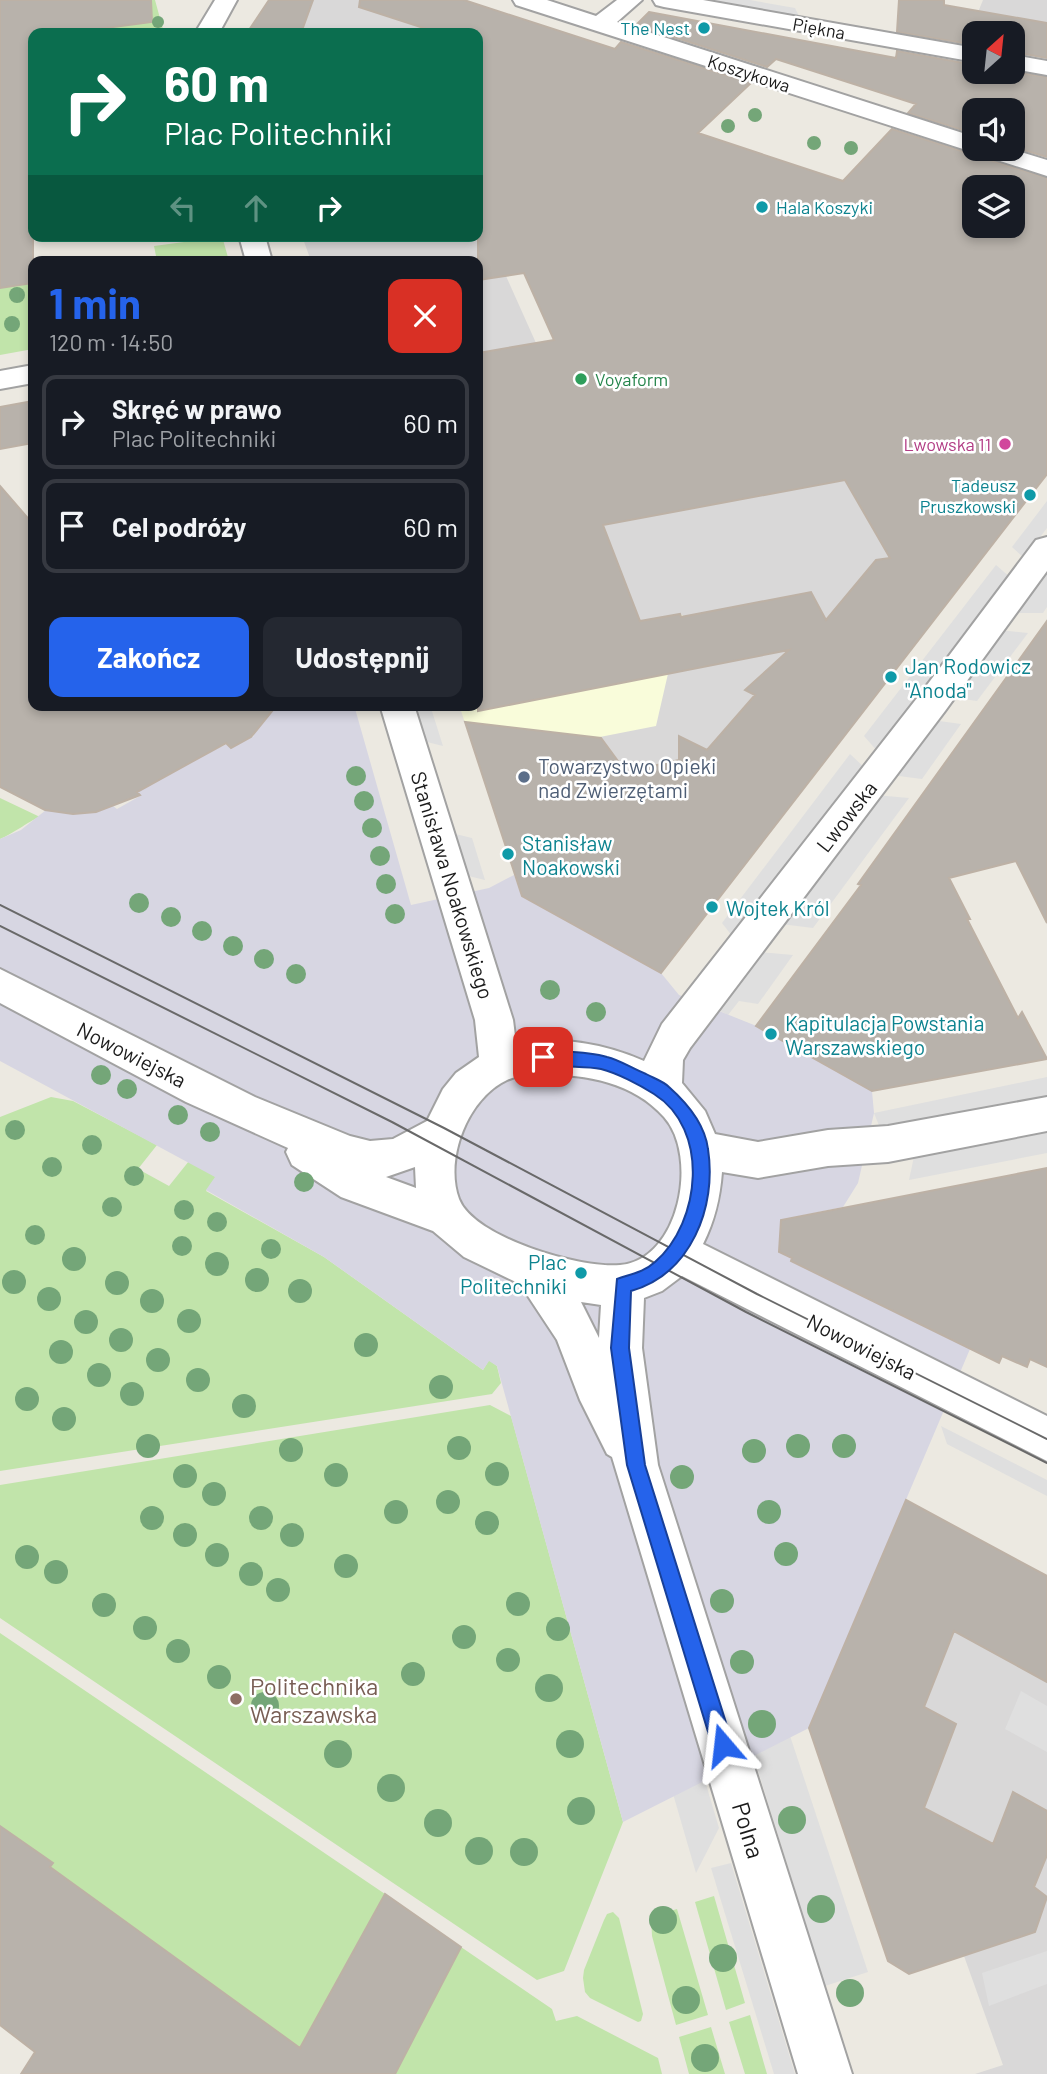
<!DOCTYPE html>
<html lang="pl">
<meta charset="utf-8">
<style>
:root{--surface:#171b24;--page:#242831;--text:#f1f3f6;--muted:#9ea1a6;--line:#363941;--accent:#2563eb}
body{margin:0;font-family:Barlow,sans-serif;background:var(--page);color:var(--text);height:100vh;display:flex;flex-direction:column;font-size:26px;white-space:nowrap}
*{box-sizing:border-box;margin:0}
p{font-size:23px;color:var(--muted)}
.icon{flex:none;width:38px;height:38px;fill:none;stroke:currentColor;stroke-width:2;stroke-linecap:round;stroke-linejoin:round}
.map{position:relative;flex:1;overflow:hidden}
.panel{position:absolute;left:28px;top:256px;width:455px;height:455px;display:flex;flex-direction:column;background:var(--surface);border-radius:14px;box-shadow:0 4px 10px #0003}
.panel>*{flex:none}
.top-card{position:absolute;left:28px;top:28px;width:455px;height:214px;border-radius:14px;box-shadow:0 4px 10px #0003;background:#0b6e4f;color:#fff;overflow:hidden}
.needle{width:46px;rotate:27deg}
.buttons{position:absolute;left:962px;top:21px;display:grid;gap:14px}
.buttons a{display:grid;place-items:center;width:63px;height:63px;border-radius:14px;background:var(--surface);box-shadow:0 4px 10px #0003;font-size:35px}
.pin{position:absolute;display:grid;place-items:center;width:60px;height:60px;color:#fff;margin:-30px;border-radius:14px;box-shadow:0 4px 10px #0006}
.me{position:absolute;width:77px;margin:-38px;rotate:343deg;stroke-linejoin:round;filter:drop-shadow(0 0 5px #0008)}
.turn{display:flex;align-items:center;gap:24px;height:147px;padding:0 21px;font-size:32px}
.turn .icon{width:91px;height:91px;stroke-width:2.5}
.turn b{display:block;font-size:49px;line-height:60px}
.lanes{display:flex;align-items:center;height:66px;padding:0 21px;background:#0003;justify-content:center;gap:35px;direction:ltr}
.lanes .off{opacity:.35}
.round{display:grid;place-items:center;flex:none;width:74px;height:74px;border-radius:14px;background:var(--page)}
.summary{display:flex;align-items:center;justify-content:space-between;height:119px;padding:0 21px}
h1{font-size:42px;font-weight:700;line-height:52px;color:var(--accent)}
.primary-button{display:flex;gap:14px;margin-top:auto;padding:14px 21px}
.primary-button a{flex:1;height:80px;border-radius:14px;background:var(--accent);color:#fff;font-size:28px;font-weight:700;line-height:80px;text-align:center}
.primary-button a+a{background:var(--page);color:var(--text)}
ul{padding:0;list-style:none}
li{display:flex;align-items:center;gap:21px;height:94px;margin:0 14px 10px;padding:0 7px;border:4px solid var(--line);border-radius:14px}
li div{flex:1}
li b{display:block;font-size:26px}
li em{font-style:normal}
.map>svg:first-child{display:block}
</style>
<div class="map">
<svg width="1047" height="2074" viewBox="0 0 1047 2074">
<rect width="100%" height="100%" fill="#ece9e1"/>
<!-- residential -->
<path fill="#d9d8d8" d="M 269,0 L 464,0 L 592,42 L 506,276 L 536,343 L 706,315 L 1047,222 L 1047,474 L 661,973 L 522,896 L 478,761 L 596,736 L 668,673 L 681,616 L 679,614 L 478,651 L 478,261 L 311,261 L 302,236 L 478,236 L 478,33 L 254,33 Z
M 983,0 L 1047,0 L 1047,48 L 1013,33 L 969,34 Z
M 906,1500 L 1047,1576 L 1047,2074 L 975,2074 L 1003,2065 L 964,1956 L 909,1974 L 888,1961 L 809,1728 Z"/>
<!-- education -->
<path fill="#f9fcda" d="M 680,614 L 702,627 L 670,665 L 656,726 L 478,761 L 459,705 L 478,705 L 478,651 Z"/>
<!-- grass -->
<path fill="#c1e4aa" d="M 98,0 L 155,0 L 164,33 L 101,33 L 106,31 Z
M 183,236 L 222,236 L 229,261 L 157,261 L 154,246 L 184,242 Z
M 33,283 L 33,349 L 0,355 L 0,288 Z
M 0,798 L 40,817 C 34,818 11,835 0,839 Z
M 51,1097 L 73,1101 L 157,1145 L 138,1169 L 169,1186 L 189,1161 L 216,1177 L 206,1191 L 324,1257 L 483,1370 L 489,1360 L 497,1366 L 501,1383 L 492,1394 L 0,1471 L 0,1117 Z
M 490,1405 L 511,1416 L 623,1822 L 564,1971 L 537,1980 L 0,1618 L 0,1485 Z
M 0,1633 L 385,1894 L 300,2048 L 50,1867 L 52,1863 L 0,1826 Z
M 714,1896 L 745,2003 L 726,2010 L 695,1902 Z
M 677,1909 L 708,2015 L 676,2025 L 652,1936 L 651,1917 Z
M 613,1912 L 619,1918 L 643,2014 L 641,2021 L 638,2022 L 590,1998 L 585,1992 L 583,1978 L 584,1970 L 604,1920 L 607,1914 Z
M 461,1947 L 552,2009 L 556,2021 L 577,2016 L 658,2058 L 662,2074 L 395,2074 Z
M 750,2015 L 767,2074 L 745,2074 L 729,2022 Z
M 711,2027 L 725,2074 L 689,2074 L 679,2037 Z"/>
<!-- parking -->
<path fill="#dfdfdf" d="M 713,0 L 750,0 L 795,8 L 800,18 Z
M 1047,501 L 1047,528 L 1024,558 L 1012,547 Z
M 1047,564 L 1047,607 L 1043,613 L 1018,613 L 1015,608 Z
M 996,565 L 1011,578 L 878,752 L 864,736 Z
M 999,630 L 1028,633 L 977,701 L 948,697 Z
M 408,705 L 430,705 L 443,746 L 419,740 Z
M 932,720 L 961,724 L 922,779 L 891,775 Z
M 850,754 L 866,769 L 736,941 L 722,923 Z
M 875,795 L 909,798 L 813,928 L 781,924 Z
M 447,832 L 472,838 L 485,880 L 460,874 Z
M 760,952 L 793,955 L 758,1004 L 739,1001 L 728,1015 L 718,1010 Z
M 1047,1077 L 1047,1098 L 882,1133 L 874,1113 Z
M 1047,1126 L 1047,1153 L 909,1180 L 915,1152 Z
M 941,1426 L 1047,1480 L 1047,1496 L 947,1444 Z
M 609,1457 L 719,1828 L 696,1873 L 587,1498 Z
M 669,1485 L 730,1554 L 868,1972 L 825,1986 Z
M 1021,1691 L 1047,1706 L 1047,1752 L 1005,1729 Z
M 731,1863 L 795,2074 L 774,2074 L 711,1868 Z
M 1047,1951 L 1047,1984 L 989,2006 L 982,1973 Z"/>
<!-- plaza -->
<path fill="#d7d6e2" d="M 274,705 L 354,705 L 411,905 L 489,888 L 514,875 L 522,896 L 661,973 L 679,995 L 759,1027 L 872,1091 L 874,1113 L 858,1183 L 843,1207 L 794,1217 L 781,1224 L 779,1252 L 792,1258 L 791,1261 L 970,1349 L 809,1728 L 623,1822 L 497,1366 L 489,1361 L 483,1370 L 324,1257 L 206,1190 L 215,1177 L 0,1061 L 0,839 L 21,830 L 46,810 L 81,814 L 113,806 L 117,809 L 140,796 L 137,792 L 206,754 L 227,744 L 231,748 L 254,736 L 251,732 L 265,721 Z"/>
<!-- building -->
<path fill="#b8b2ab" stroke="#bdb1a5" stroke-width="2" fill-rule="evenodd" d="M 0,0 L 151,0 L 152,22 L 68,33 L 33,33 L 33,283 L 0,288 Z
M 269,0 L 313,0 L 301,33 L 247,33 Z
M 360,0 L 464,0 L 615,49 L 621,42 L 751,83 L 698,133 L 843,181 L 892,129 L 1047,178 L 1047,474 L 661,973 L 522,896 L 465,722 L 601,738 L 626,772 L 679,760 L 679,736 L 707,750 L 755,695 L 745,690 L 789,650 L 478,711 L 478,353 L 554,340 L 524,273 L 478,280 L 478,33 L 439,33 L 359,7 ZM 975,187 L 1013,187 L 1013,226 L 975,226 ZM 845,480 L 890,558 L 876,560 L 826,620 L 811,592 L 681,617 L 680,614 L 640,621 L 603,525 Z
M 899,0 L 944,0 L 944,5 L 1047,23 L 1047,58 L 1013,52 L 1013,33 L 975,33 L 975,45 L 897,32 Z
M 649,12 L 896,58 L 897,51 L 975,65 L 975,72 L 1013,72 L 1047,77 L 1047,157 L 1013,147 L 1013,110 L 975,110 L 975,134 L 908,113 L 916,104 L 776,59 L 767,67 L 636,25 Z
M 33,401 L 33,443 L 0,449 L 0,407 Z
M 0,486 L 33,524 L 33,705 L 277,705 L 251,737 L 231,748 L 226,743 L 137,792 L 140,795 L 96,812 L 73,814 L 45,810 L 0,787 Z
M 1047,621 L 1047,923 L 1016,861 L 949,878 L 970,919 L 967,919 L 1018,1018 L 1022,1012 L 1047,1059 L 872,1091 L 756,1026 L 861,885 L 858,884 Z
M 1047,1168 L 1047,1367 L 1030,1359 L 1027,1367 L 1002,1356 L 999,1363 L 791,1261 L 792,1258 L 779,1252 L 781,1220 Z
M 906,1500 L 1047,1576 L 1047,1682 L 954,1631 L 924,1707 L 956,1724 L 924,1808 L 993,1844 L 1013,1792 L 1047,1811 L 1047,1855 L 1034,1887 L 1047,1897 L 1035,1932 L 909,1974 L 888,1961 L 809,1728 Z
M 0,1826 L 53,1863 L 50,1867 L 300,2048 L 385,1894 L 461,1947 L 395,2074 L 21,2074 L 35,2052 L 0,2025 Z"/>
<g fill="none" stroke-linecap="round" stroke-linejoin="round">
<!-- minor casing -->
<g stroke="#a2a2a2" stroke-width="4">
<path id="minor" d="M 215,0 L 237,0 L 219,33 L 195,33 Z
M 513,0 L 547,0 L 596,16 L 617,0 L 642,0 L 617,22 L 975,137 L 975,149 L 1011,149 L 1047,160 L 1047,176 L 516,5 Z
M 653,0 L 703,0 L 975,48 L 975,62 L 664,7 L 656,5 Z
M 1013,55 L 1047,61 L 1047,75 L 1013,69 Z
M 239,236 L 265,236 L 272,261 L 246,261 Z
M 33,365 L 33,383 L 0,389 L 0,371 Z
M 1047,537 L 1047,571 L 945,711 L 690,1048 L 683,1060 L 682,1083 L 705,1111 L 715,1134 L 758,1142 L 828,1130 L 888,1126 L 1047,1097 L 1047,1131 L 888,1162 L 828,1166 L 758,1178 L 722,1172 C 720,1198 715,1220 703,1244 L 1047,1416 L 1047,1461 L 682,1276 L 662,1291 L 644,1298 L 642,1348 L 658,1465 L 852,2074 L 798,2074 L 612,1457 L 607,1454 L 580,1400 L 557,1340 L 520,1284 L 464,1257 L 433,1231 L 341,1197 L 292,1165 L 286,1152 L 288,1148 L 186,1102 L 0,1003 L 0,969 L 255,1097 L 350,1136 L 370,1141 L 393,1139 L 427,1121 L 443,1089 L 456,1073 L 479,1057 L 475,1020 L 380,705 L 414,705 L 513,1020 L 516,1044 C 558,1035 605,1044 644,1061 L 662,1024 L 921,693 L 1036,540 ZM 543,1074 C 587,1075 633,1082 664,1117 C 699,1156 680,1260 620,1265 C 582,1269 474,1238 459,1199 C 444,1159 468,1098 507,1080 C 518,1075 531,1074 543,1074 ZM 415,1167 L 416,1188 L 386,1177 ZM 581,1302 L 601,1305 L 599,1338 Z"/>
</g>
<!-- minor -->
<use href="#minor" fill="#fff" fill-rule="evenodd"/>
<!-- tram -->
<path stroke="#696969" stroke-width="2" d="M 0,905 L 444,1128 L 757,1294 L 1047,1439
M 0,926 L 392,1122 L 746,1312 L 1047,1463"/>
</g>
<!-- trees -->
<g fill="#74a678">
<circle cx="158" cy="22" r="6"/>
<circle cx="755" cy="115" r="7"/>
<circle cx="728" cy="126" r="7"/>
<circle cx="814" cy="143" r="7"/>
<circle cx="851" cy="148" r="7"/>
<circle cx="17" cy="295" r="8"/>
<circle cx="12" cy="324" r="8"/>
<circle cx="356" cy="776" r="10"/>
<circle cx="364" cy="801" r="10"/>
<circle cx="372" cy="828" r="10"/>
<circle cx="380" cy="856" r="10"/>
<circle cx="386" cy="884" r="10"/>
<circle cx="139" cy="903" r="10"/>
<circle cx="395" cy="914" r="10"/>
<circle cx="171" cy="917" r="10"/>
<circle cx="202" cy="931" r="10"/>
<circle cx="233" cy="946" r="10"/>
<circle cx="264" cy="959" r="10"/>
<circle cx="296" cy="974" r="10"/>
<circle cx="550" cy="990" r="10"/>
<circle cx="596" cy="1012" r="10"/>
<circle cx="101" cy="1075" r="10"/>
<circle cx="127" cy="1089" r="10"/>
<circle cx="178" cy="1115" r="10"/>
<circle cx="15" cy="1130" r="10"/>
<circle cx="210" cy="1132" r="10"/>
<circle cx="92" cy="1145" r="10"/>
<circle cx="52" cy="1167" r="10"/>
<circle cx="134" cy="1176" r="10"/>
<circle cx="304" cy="1182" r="10"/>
<circle cx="112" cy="1207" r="10"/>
<circle cx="184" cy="1210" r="10"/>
<circle cx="217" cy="1222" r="10"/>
<circle cx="35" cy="1235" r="10"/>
<circle cx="182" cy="1246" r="10"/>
<circle cx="271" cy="1249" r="10"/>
<circle cx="74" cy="1259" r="12"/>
<circle cx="217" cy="1264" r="12"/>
<circle cx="257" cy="1280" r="12"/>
<circle cx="14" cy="1282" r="12"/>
<circle cx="117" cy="1283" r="12"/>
<circle cx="300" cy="1291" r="12"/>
<circle cx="49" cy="1299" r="12"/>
<circle cx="152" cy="1301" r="12"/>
<circle cx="189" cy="1321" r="12"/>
<circle cx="86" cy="1322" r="12"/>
<circle cx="121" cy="1340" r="12"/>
<circle cx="366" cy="1345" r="12"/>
<circle cx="61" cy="1352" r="12"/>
<circle cx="158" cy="1360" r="12"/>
<circle cx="99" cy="1375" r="12"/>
<circle cx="198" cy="1380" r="12"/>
<circle cx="441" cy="1387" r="12"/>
<circle cx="132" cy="1394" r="12"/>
<circle cx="27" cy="1399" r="12"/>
<circle cx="244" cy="1406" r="12"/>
<circle cx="64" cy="1419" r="12"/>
<circle cx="148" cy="1446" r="12"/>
<circle cx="798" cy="1446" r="12"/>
<circle cx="844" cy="1446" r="12"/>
<circle cx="459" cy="1448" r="12"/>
<circle cx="291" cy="1450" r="12"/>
<circle cx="754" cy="1451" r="12"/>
<circle cx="497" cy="1474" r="12"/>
<circle cx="336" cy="1475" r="12"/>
<circle cx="185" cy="1476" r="12"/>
<circle cx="682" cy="1477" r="12"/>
<circle cx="214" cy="1494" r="12"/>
<circle cx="448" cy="1502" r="12"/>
<circle cx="396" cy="1512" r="12"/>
<circle cx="769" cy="1512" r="12"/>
<circle cx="152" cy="1518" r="12"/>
<circle cx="261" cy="1518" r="12"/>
<circle cx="487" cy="1523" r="12"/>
<circle cx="185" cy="1535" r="12"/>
<circle cx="292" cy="1535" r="12"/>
<circle cx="786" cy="1554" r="12"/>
<circle cx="217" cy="1555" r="12"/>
<circle cx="27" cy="1557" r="12"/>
<circle cx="346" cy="1566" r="12"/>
<circle cx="56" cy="1572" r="12"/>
<circle cx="251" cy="1574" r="12"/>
<circle cx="278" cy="1590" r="12"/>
<circle cx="722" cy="1601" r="12"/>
<circle cx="518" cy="1604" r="12"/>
<circle cx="104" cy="1605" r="12"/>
<circle cx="145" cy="1628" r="12"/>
<circle cx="558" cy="1629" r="12"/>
<circle cx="464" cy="1637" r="12"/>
<circle cx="178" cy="1651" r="12"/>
<circle cx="508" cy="1660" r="12"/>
<circle cx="742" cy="1662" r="12"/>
<circle cx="413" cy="1674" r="12"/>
<circle cx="219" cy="1677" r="12"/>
<circle cx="549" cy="1688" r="14"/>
<circle cx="265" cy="1706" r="14"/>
<circle cx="762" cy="1724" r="14"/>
<circle cx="570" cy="1744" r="14"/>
<circle cx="338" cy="1754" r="14"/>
<circle cx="391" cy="1788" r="14"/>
<circle cx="581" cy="1811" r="14"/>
<circle cx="792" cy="1820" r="14"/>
<circle cx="438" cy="1823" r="14"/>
<circle cx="479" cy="1851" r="14"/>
<circle cx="524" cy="1852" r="14"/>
<circle cx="821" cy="1909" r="14"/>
<circle cx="663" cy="1920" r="14"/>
<circle cx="723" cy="1958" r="14"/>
<circle cx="850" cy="1993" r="14"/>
<circle cx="686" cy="2000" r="14"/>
<circle cx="705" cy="2058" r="14"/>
</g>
<!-- route -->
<path fill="#2563eb" stroke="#184099" stroke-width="2" d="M 543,1050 C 563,1052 587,1051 607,1057 C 620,1060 633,1069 646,1074 C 653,1078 663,1081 669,1087 C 687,1103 705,1125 708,1149 C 717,1207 691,1274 631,1291 L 629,1348 L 645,1465 L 733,1745 L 730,1752 L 723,1755 L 715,1752 L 712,1745 L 627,1465 L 611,1348 L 617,1279 C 631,1274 644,1272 655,1262 C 701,1222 710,1129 654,1094 C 640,1085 617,1073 601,1069 C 580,1065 557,1069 537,1061 L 535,1057 L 537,1052 Z"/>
<!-- markers -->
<g fill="#0f9aa8" stroke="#fff" stroke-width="2.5">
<circle cx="704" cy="28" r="7"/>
<circle cx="762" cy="207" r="7"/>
<circle cx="1030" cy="495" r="7"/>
<circle cx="891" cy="677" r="7"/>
<circle cx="508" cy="854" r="7"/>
<circle cx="712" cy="907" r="7"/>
<circle cx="771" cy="1034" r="7"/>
<circle cx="581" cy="1273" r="7"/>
</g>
<circle fill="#2e9e5b" stroke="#fff" stroke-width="2.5" cx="581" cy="379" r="7"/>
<circle fill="#d1479c" stroke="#fff" stroke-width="2.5" cx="1005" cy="444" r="7"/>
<circle fill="#5c6f8a" stroke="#fff" stroke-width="2.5" cx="524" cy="777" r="7"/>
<circle fill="#8d6e63" stroke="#fff" stroke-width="2.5" cx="236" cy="1699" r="7"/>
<g text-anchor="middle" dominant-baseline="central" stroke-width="5" stroke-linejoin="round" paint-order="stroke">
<!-- far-culture labels -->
<g font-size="18" fill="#0d838f" stroke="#fff" text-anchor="end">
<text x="690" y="28">The Nest</text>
<text x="776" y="207" text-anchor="start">Hala Koszyki</text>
<text x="1016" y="485">Tadeusz<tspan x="1016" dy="21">Pruszkowski</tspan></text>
</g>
<!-- far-street labels -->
<g font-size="18" fill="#1b1b1b" stroke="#fff">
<text transform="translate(819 28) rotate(10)">Piękna</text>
<text transform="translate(749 73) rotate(18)">Koszykowa</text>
</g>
<!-- far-leisure labels -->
<g font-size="18" fill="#27864d" stroke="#fff" text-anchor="start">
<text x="595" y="379">Voyaform</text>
</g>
<!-- far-hotel labels -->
<g font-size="18" fill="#b23c85" stroke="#fff" text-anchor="end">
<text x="991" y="444">Lwowska 11</text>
</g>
<!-- culture labels -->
<g font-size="21" fill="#0d838f" stroke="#fff" text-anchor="start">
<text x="905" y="665">Jan Rodowicz<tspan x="905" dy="24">"Anoda"</tspan></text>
<text x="522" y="842">Stanisław<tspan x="522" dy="24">Noakowski</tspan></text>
<text x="726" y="907">Wojtek Król</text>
<text x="785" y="1022">Kapitulacja Powstania<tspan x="785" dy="24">Warszawskiego</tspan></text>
<text x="567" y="1261" text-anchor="end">Plac<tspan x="567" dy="24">Politechniki</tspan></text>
</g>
<!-- service labels -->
<g font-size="21" fill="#4e5e75" stroke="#fff" text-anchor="start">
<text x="538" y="765">Towarzystwo Opieki<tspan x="538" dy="24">nad Zwierzętami</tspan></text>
</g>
<!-- street labels -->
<g font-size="21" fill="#1b1b1b" stroke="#fff">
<text transform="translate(846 816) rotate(-52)">Lwowska</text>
<text transform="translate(453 885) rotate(73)">Stanisława Noakowskiego</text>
<text transform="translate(132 1054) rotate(27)">Nowowiejska</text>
<text transform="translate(862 1346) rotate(27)">Nowowiejska</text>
</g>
<!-- near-education labels -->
<g font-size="24" fill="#785e54" stroke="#fff" text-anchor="start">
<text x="250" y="1685">Politechnika<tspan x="250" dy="28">Warszawska</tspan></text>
</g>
<!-- near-street labels -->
<g font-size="24" fill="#1b1b1b" stroke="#fff">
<text transform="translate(749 1830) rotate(73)">Polna</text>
</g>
</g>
</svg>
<div class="buttons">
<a><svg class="needle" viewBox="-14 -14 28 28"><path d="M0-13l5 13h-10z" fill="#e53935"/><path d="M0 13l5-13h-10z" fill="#9ea1a6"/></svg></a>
<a><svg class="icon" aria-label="sound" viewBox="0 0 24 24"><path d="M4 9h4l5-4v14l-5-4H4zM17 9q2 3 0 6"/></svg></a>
<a><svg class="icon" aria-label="layers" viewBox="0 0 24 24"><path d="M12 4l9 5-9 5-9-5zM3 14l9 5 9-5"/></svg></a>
</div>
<div class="pin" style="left:543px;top:1057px;background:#d93025"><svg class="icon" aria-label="arrive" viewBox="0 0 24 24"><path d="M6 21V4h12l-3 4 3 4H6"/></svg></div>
<svg class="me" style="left:723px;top:1745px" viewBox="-20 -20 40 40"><path d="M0-17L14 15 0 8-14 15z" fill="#2563eb" stroke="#fff" stroke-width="4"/></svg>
<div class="top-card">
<div class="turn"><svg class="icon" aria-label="right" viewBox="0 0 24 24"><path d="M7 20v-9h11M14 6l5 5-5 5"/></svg><div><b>60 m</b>Plac Politechniki</div></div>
<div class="lanes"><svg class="icon off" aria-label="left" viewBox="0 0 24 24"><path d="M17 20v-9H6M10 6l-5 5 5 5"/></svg><svg class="icon off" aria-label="ahead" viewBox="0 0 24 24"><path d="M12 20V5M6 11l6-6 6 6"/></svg><svg class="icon" aria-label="right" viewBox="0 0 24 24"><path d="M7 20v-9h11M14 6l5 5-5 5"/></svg></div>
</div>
<section class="panel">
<div class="summary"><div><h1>1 min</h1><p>120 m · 14:50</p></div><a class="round" style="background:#d93025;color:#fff"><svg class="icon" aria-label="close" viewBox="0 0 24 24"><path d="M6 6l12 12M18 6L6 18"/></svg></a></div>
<ul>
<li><svg class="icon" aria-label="right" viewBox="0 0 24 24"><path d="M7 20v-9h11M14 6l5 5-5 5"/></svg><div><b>Skręć w prawo</b><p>Plac Politechniki</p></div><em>60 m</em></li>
<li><svg class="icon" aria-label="arrive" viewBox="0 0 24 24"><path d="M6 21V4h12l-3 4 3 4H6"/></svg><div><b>Cel podróży</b></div><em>60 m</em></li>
</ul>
<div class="primary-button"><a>Zakończ</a><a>Udostępnij</a></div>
</section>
</div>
